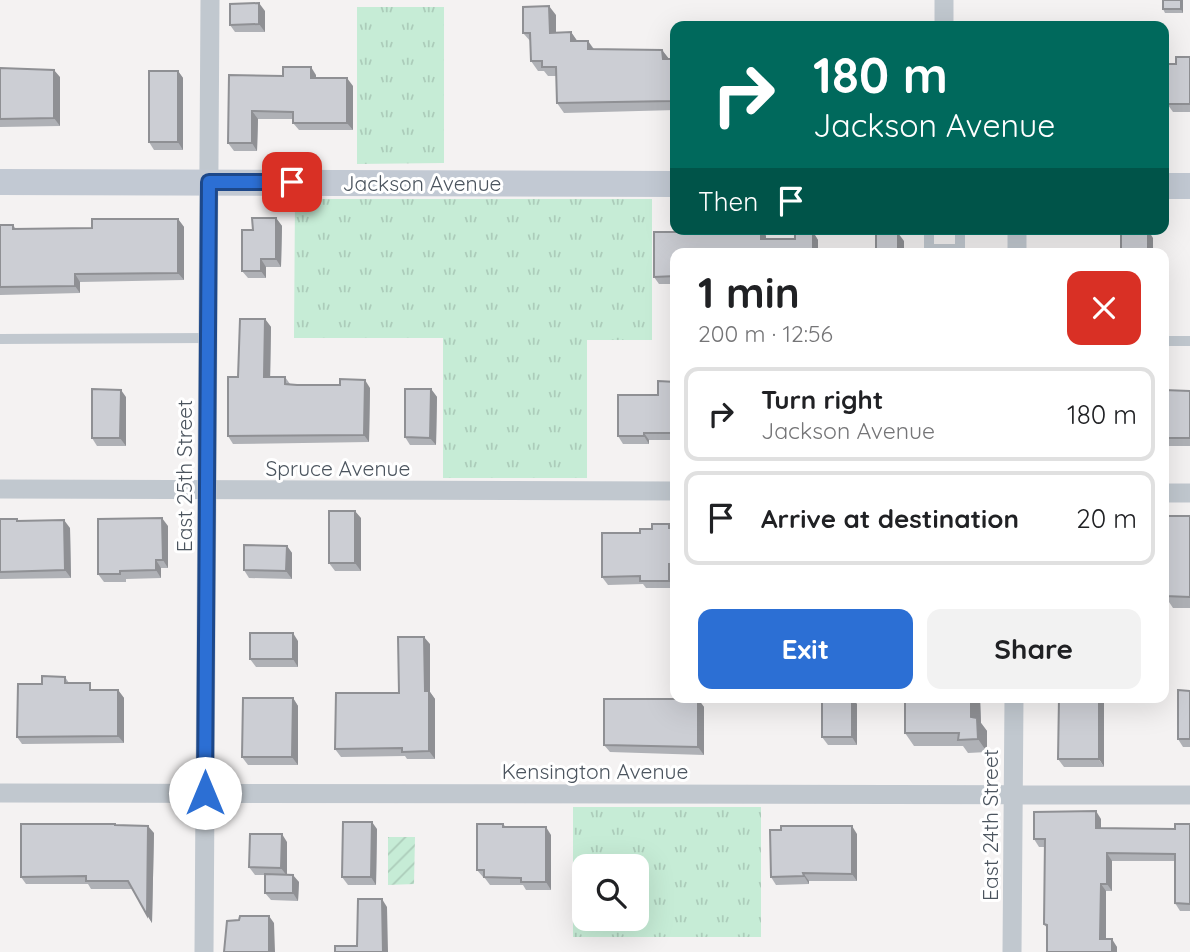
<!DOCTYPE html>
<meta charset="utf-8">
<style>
:root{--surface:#fff;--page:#f2f2f2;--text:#202124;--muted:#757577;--line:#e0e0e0;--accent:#2c6fd4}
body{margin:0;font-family:Quicksand,sans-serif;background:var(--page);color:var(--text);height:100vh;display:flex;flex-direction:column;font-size:26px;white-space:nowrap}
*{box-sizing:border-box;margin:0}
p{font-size:23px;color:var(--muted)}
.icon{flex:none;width:38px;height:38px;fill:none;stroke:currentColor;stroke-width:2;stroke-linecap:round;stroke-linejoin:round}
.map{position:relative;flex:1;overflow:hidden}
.panel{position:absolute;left:670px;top:248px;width:499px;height:455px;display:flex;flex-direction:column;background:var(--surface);border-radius:14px;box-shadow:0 7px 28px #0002}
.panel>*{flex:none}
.banner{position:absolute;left:670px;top:21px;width:499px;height:214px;border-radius:14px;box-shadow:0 7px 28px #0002;background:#00695c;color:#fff;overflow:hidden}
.tools{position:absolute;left:572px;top:854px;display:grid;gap:14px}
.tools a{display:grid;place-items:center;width:77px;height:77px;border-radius:14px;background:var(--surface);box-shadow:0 7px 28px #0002;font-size:35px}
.pin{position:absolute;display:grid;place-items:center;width:60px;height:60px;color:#fff;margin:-30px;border-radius:14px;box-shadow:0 4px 10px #0006}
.me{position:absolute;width:77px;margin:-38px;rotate:0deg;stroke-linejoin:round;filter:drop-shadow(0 0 5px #0008)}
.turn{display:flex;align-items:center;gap:24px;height:147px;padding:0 28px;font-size:32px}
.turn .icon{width:91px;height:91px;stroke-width:2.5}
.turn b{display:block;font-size:49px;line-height:60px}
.then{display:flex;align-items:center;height:66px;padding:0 28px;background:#0003;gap:14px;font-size:26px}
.round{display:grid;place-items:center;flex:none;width:74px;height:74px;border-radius:14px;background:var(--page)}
.overview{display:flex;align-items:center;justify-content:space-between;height:119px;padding:0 28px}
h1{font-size:42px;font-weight:800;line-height:52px}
.cta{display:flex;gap:14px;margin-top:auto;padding:14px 28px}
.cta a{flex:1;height:80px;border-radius:14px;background:var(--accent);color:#fff;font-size:28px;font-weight:800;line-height:80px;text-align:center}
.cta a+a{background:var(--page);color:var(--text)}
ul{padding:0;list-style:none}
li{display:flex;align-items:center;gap:21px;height:94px;margin:0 14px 10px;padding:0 14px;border:4px solid var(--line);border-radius:14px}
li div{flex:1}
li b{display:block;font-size:26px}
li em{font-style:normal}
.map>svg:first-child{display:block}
</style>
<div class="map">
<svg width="1190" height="952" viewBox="0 0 1190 952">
<defs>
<pattern id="grass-tufts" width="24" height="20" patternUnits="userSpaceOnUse" patternTransform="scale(1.75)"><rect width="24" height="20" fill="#c6ecd6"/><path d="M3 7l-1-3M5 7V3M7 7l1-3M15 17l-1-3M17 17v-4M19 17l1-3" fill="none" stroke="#acccba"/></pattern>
<pattern id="garden-furrows" width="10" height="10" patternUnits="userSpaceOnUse" patternTransform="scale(1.75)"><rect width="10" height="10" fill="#c6ecd6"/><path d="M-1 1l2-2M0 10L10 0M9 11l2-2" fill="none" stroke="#acccba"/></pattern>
</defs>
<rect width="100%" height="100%" fill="#f4f2f2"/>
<!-- grass -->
<path fill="url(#grass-tufts)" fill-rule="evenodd" d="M 357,7 L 444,7 L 444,163 L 357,164 Z
M 295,199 L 652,199 L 652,340 L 587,340 L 587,478 L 443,478 L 443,338 L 294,338 Z
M 573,807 L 761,807 L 761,937 L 573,937 ZM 637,866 L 637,919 L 584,919 L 584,866 Z"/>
<!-- garden -->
<path fill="url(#garden-furrows)" d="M 388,837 L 415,837 L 414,884 L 388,885 Z"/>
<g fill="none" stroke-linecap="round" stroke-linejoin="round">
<!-- lane -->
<path stroke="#c1c8cf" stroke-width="10" d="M 960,229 L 960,253
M 929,249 L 960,249
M 929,253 L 929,229
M 0,339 L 208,338
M 1164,341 L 1190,341"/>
<!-- street -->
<path stroke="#c1c8cf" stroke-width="19" d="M 944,26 L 944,0
M 1017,254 L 1017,229
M 0,489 L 676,491
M 1164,493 L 1190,493
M 0,793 L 1190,795
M 204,952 L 210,0
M 1012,952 L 1014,698"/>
<!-- secondary -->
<path stroke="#c2c9d3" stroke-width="26" d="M 0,182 L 676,184
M 1164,186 L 1190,186"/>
</g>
<!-- wall -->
<path fill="#afb1b6" d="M 1163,0 L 1183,0 L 1183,13 L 1165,13 L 1163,9 Z
M 265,11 L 265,32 L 235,32 L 230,25 Z
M 556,15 L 556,33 L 571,32 L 577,41 L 588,41 L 594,49 L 662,50 L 669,59 L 671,59 L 676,65 L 676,110 L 564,113 L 557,103 L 556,76 L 548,76 L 544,71 L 538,71 L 531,61 L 531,42 L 523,33 Z
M 1190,57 L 1190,112 L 1173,112 L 1168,105 L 1166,105 L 1164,102 L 1164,64 L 1176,64 Z
M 0,68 L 60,77 L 60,126 L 0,127 Z
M 178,71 L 183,78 L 183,150 L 154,150 L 149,142 Z
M 229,75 L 316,75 L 316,78 L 353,86 L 353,130 L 299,130 L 293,123 L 293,119 L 258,119 L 257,151 L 234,151 L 228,143 Z
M 276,218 L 282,226 L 281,267 L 266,267 L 266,278 L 248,278 L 242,271 Z
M 178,219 L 184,227 L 184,280 L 80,282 L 80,293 L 0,295 L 0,225 L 13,225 L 16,229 L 92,228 Z
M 733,229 L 762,229 L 766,236 L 766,239 L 795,239 L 795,232 L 813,232 L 818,240 L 818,254 L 676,254 L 676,284 L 659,284 L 654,277 L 654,232 L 733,232 Z
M 265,319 L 271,327 L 270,377 L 285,377 L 290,384 L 370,388 L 369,442 L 233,444 L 228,436 L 238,377 Z
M 676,382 L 676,440 L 649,440 L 649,444 L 623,444 L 618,436 Z
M 431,389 L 437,397 L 436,445 L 410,445 L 405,437 Z
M 1164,390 L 1190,391 L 1190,446 L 1167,446 L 1164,440 Z
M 126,397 L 126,446 L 97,446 L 92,438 Z
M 1190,516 L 1190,608 L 1173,608 L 1165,596 Z
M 361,518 L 361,571 L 335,571 L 329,563 Z
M 0,519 L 70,528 L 71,578 L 0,579 Z
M 168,526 L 168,568 L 161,568 L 161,578 L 126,579 L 126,582 L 104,582 L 98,574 Z
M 676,528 L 675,588 L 646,588 L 643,584 L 608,585 L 602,577 L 640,533 L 652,529 Z
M 287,546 L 292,553 L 292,579 L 249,578 L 244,570 Z
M 298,641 L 298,667 L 256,667 L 250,659 Z
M 430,644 L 430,692 L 435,699 L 435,759 L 407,759 L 405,756 L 341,757 L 335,749 L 399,693 Z
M 65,677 L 69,683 L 95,690 L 118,690 L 124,698 L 124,743 L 22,744 L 17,737 L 42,684 Z
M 1190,691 L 1190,747 L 1183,747 L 1178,739 Z
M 293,698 L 298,706 L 298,765 L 248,765 L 242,757 Z
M 905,698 L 980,698 L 981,723 L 987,731 L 987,752 L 968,753 L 963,746 L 914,746 L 905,733 Z
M 1059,698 L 1104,767 L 1064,767 L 1058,759 Z
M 698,699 L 704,707 L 704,755 L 610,752 L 604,745 Z
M 857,704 L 857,745 L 828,745 L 822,737 Z
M 1101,819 L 1101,828 L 1175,829 L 1190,824 L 1190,911 L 1180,911 L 1175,903 L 1175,861 L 1112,861 L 1112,891 L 1106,891 L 1106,939 L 1117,947 L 1117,952 L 1047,952 L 1047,928 L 1044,924 L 1045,847 L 1039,847 L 1034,839 Z
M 115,824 L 116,826 L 154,833 L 152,923 L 132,889 L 91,889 L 88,884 L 26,884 L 21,877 Z
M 503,824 L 506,827 L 551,835 L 551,890 L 526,890 L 523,885 L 490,885 L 484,877 L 483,877 L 477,870 Z
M 377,829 L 376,885 L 348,885 L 342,877 Z
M 857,834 L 857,881 L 809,881 L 809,884 L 776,885 L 771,877 Z
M 287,842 L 287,875 L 299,882 L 298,901 L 271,900 L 265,893 L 265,875 L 255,875 L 249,867 Z"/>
<!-- shaded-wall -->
<path fill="#8f9094" d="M 1181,0 L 1183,0 L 1183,13 L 1181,9 Z
M 259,3 L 265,11 L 265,32 L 259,24 Z
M 549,6 L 556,15 L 556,42 L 550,33 Z
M 571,32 L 578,42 L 571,41 Z
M 588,41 L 594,50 L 588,49 Z
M 662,50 L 669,59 L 663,59 Z
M 671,59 L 676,65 L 676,106 L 672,101 Z
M 311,67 L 316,75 L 316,85 L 311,78 Z
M 54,70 L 60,77 L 60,126 L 54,118 Z
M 178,71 L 183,78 L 183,150 L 178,142 Z
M 347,78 L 353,86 L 353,130 L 347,123 Z
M 252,111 L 258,119 L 257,151 L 252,143 Z
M 276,218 L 282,226 L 281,267 L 276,259 Z
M 178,219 L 184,227 L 184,280 L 178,273 Z
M 761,229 L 766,236 L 766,246 L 761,239 Z
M 1148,230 L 1153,238 L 1153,254 L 1148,254 Z
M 813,232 L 818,240 L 818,254 L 813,254 Z
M 898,233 L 904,241 L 904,254 L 898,254 Z
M 261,259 L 266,267 L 266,278 L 261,271 Z
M 75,274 L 80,282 L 80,293 L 75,286 Z
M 265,319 L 271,327 L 270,385 L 264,377 Z
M 365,380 L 370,388 L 369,442 L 364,435 Z
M 431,389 L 437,397 L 436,445 L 430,438 Z
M 121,390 L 126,397 L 126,446 L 120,438 Z
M 644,433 L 649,440 L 649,444 L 644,436 Z
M 355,511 L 361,518 L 361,571 L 355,563 Z
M 162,518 L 168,526 L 168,568 L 163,560 Z
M 64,520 L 70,528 L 71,578 L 65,570 Z
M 287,546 L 292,553 L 292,579 L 286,571 Z
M 156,560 L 161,568 L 161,578 L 156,570 Z
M 669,564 L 675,572 L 675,588 L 669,581 Z
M 293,633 L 298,641 L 298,667 L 293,659 Z
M 424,637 L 430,644 L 430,692 L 435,699 L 435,759 L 429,751 L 425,691 Z
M 118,690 L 124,698 L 124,743 L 118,736 Z
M 293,698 L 298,706 L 298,765 L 292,757 Z
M 852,698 L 853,698 L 857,704 L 857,745 L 852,737 Z
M 971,698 L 980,698 L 981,723 L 987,731 L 987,752 L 978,739 L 971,717 Z
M 1099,698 L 1104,698 L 1104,767 L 1099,759 Z
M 698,699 L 704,707 L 704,755 L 698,747 Z
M 1096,811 L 1101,819 L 1101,836 L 1096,828 Z
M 372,822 L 377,829 L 376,885 L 371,877 Z
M 148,826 L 154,833 L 152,923 L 147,915 Z
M 852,826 L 857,834 L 857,881 L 852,874 Z
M 546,827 L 551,835 L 551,890 L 546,882 Z
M 282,834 L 287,842 L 287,876 L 281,868 Z
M 1107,853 L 1112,861 L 1112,891 L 1107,884 Z
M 803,873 L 809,881 L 809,884 L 804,876 Z
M 293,875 L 299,882 L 298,901 L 293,893 Z
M 1101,884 L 1106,891 L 1106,946 L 1100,939 Z
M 382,899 L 387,907 L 388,952 L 383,952 Z
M 269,916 L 274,923 L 275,952 L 269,952 Z
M 1112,939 L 1117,947 L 1117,952 L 1112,952 Z"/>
<!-- building -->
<path fill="#ccced4" stroke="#8f9094" stroke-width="2" d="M 1163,0 L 1181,0 L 1181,9 L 1163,9 Z
M 259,3 L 259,24 L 230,25 L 230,4 Z
M 549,6 L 550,33 L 571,32 L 571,41 L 588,41 L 588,49 L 662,50 L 663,59 L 671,59 L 672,101 L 557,103 L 556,67 L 542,67 L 542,61 L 531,61 L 530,33 L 523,33 L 523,7 Z
M 1176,57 L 1190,57 L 1190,104 L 1168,104 L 1167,98 L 1164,98 L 1164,64 L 1176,64 Z
M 283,67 L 311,67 L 311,78 L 347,78 L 347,123 L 293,123 L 293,112 L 252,111 L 252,143 L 228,143 L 229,75 L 283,76 Z
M 0,68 L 54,70 L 54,118 L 0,119 Z
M 149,71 L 178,71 L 178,142 L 149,142 Z
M 252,218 L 276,218 L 276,259 L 261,259 L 261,271 L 242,271 L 242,230 L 253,230 Z
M 92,219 L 178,219 L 178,273 L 75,274 L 75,286 L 0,287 L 0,225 L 13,225 L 13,229 L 92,228 Z
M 733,229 L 761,229 L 761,239 L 795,239 L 795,232 L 813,232 L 813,254 L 676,254 L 676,276 L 654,277 L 654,232 L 733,232 Z
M 1121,230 L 1148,230 L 1148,254 L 1121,254 Z
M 876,233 L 898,233 L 898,254 L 876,254 Z
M 240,319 L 265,319 L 264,377 L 285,377 L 285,384 L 297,385 L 340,385 L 340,379 L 365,380 L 364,435 L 228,436 L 228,377 L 238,377 Z
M 658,381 L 676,382 L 676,433 L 644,433 L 644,436 L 618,436 L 618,395 L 658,395 Z
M 92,389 L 121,390 L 120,438 L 92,438 Z
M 405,389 L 431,389 L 430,438 L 405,437 Z
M 1164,390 L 1190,391 L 1190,438 L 1164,438 Z
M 329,511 L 355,511 L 355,563 L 329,563 Z
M 1166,516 L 1190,516 L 1190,597 L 1165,596 Z
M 162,518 L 163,560 L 156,560 L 156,570 L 120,571 L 120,574 L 98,574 L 98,519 Z
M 0,519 L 17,519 L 17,521 L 64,520 L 65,570 L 0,572 Z
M 652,524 L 669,524 L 669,528 L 676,528 L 676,564 L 669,564 L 669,581 L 640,581 L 640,576 L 602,577 L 602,533 L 640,533 L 640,529 L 652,529 Z
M 244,545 L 287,546 L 286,571 L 244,570 Z
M 250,633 L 293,633 L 293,659 L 250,659 Z
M 398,637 L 424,637 L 425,691 L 429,691 L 429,751 L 402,752 L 402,748 L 335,749 L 336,693 L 399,693 Z
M 42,676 L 65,677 L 65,683 L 90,683 L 90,690 L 118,690 L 118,736 L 17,737 L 18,684 L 42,684 Z
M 1178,690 L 1190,691 L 1190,739 L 1178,739 Z
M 243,698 L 293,698 L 292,757 L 242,757 Z
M 822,698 L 852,698 L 852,737 L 822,737 Z
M 905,698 L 971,698 L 971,717 L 977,718 L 978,739 L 958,740 L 959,733 L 905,733 Z
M 1059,698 L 1099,698 L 1099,759 L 1058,759 Z
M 604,699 L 698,699 L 698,747 L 604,745 Z
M 1096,811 L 1096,828 L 1175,829 L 1175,824 L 1190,824 L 1190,904 L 1175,903 L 1175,854 L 1107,853 L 1107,884 L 1101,884 L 1100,939 L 1112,939 L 1112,952 L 1047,952 L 1047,925 L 1044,924 L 1045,839 L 1034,839 L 1034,812 Z
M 343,822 L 372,822 L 371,877 L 342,877 Z
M 21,824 L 115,824 L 115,825 L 148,826 L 147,915 L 128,881 L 86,881 L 86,876 L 21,877 Z
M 477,824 L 503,824 L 503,827 L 546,827 L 546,882 L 521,882 L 521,878 L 484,877 L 484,870 L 477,870 Z
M 781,826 L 852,826 L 852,874 L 803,873 L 804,876 L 771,877 L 770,830 L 781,830 Z
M 250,834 L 282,834 L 281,868 L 249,867 Z
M 265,874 L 293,875 L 293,893 L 265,893 Z
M 358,899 L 382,899 L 383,952 L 335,952 L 335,946 L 357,946 Z
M 240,916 L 269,916 L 269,952 L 224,952 L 227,921 L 239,920 Z"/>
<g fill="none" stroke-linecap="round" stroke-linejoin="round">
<!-- route casing -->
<g stroke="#1d488a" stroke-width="18">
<path id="route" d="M 205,793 L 209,182 L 292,182"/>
</g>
<!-- route -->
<use href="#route" stroke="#2c6fd4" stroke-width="12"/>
</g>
<g text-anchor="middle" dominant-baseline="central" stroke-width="6" stroke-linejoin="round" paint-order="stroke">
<!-- street labels -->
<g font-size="21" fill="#4b545e" stroke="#fff">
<text x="422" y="183">Jackson Avenue</text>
<text x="338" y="468">Spruce Avenue</text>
<text transform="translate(184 476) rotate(-90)">East 25th Street</text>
<text x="595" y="771">Kensington Avenue</text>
<text transform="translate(990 825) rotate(-90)">East 24th Street</text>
</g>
</g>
</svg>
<div class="tools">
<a><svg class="icon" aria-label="search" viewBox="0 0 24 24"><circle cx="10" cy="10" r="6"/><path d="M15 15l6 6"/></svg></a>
</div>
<div class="pin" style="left:292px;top:182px;background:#d93025"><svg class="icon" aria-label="arrive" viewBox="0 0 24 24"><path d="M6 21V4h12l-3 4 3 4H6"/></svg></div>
<svg class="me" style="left:205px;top:793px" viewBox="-20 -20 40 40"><circle r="19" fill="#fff"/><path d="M0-13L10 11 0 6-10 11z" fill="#2c6fd4"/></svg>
<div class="banner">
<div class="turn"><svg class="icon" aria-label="right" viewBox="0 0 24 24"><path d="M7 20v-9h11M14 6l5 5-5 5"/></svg><div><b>180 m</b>Jackson Avenue</div></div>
<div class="then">Then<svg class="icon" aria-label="arrive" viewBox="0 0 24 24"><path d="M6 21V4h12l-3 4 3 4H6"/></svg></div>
</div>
<section class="panel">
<div class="overview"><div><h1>1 min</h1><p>200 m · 12:56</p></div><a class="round" style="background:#d93025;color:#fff"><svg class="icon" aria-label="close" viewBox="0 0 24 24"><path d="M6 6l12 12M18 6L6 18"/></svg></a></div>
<ul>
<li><svg class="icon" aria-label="right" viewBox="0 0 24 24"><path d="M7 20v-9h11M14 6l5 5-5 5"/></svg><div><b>Turn right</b><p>Jackson Avenue</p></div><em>180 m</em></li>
<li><svg class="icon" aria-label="arrive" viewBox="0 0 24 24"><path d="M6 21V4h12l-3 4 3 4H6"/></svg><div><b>Arrive at destination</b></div><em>20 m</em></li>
</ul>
<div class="cta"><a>Exit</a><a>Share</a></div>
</section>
</div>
